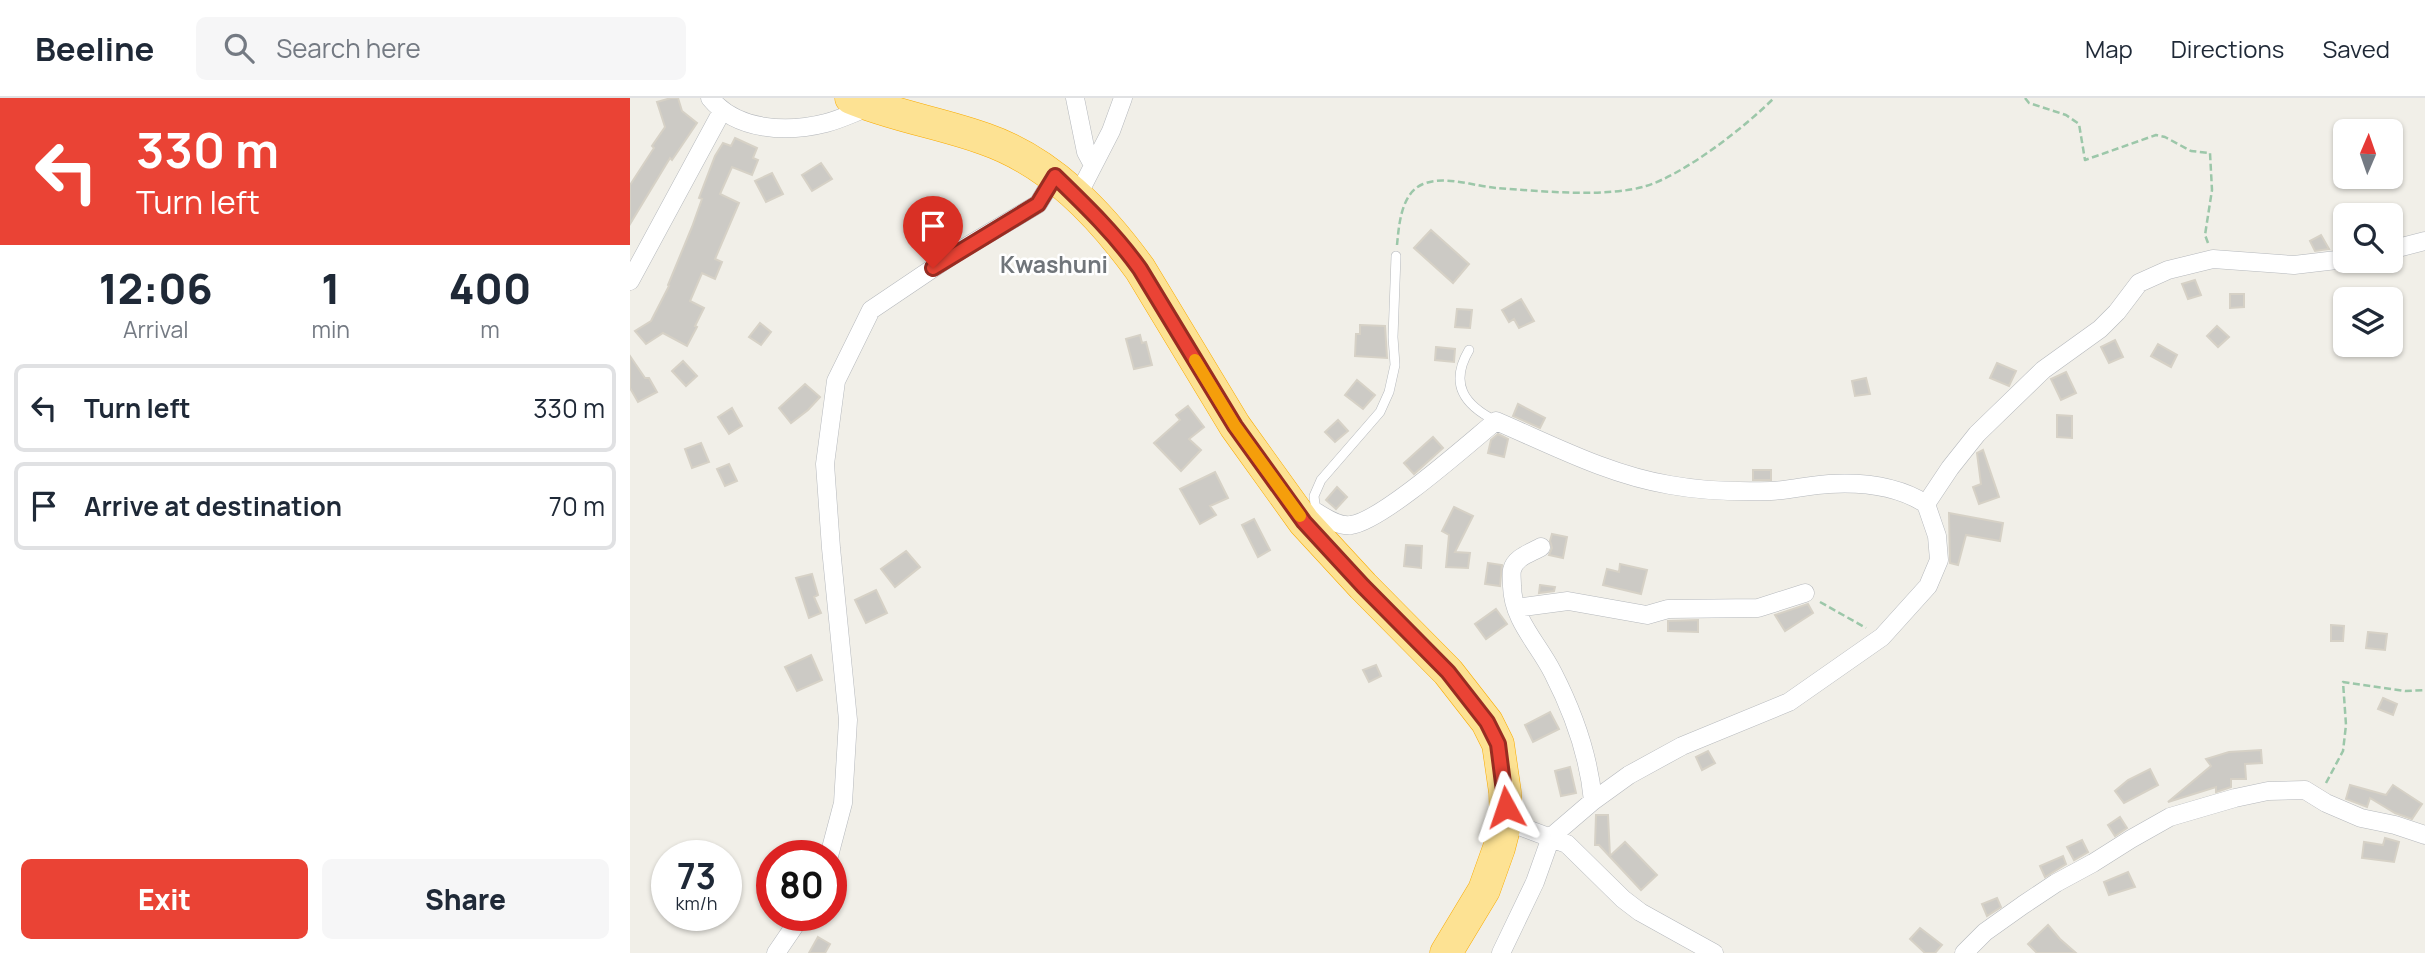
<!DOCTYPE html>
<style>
:root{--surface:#fff;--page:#f6f6f7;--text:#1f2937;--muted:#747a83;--line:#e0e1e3;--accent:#ea4335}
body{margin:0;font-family:Manrope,sans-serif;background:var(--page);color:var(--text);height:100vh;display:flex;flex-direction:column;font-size:26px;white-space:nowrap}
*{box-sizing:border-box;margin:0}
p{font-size:23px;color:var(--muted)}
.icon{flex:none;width:38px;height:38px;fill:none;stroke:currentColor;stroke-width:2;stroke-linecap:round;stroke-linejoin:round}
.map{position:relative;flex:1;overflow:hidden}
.sheet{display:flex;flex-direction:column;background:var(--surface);width:630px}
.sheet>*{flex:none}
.top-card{background:#ea4335;color:#fff;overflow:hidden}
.needle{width:46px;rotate:2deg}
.fabs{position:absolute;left:1703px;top:21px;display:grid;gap:14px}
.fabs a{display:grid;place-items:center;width:70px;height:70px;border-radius:10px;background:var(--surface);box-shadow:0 2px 5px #0004;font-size:35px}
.speed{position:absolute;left:21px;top:742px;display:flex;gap:14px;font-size:35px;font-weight:700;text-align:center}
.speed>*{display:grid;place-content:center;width:91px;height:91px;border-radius:50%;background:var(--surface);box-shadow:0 2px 5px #0004;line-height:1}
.speed small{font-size:18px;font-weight:400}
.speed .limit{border:10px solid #d22;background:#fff;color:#111}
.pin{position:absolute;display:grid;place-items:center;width:60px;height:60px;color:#fff;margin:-72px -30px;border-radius:50% 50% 50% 0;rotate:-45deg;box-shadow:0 0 7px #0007}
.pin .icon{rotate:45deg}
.me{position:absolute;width:77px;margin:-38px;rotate:355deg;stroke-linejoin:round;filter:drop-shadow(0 0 5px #0008)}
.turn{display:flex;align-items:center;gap:24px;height:147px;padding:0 21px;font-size:32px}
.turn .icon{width:91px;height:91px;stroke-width:2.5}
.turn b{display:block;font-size:49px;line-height:60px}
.eta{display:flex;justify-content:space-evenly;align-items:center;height:119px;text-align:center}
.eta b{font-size:42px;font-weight:800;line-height:49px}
.primary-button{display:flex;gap:14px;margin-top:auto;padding:14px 21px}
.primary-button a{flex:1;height:80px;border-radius:10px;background:var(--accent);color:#fff;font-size:28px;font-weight:800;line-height:80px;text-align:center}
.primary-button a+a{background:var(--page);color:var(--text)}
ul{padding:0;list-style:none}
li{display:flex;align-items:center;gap:21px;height:88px;margin:0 14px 10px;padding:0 7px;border:4px solid var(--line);border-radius:10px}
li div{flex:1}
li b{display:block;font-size:26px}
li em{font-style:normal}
header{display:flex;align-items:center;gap:42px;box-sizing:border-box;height:98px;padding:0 35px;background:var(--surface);border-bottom:2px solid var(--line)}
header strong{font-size:33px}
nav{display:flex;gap:38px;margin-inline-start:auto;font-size:24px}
.search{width:490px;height:63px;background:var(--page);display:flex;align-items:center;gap:18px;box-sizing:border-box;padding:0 24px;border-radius:10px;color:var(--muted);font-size:26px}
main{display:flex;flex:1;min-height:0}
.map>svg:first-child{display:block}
</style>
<header>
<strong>Beeline</strong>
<div class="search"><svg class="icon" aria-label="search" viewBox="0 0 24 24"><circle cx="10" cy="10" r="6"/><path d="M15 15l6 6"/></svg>Search here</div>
<nav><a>Map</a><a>Directions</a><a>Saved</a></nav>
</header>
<main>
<section class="sheet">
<div class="top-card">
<div class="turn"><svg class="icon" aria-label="left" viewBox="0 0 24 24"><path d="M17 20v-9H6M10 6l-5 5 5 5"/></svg><div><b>330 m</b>Turn left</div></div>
</div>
<div class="eta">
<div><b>12:06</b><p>Arrival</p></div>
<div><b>1</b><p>min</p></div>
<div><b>400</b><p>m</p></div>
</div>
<ul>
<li><svg class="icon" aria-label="left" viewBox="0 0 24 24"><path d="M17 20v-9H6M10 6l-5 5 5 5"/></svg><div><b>Turn left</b></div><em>330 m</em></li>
<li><svg class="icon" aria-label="arrive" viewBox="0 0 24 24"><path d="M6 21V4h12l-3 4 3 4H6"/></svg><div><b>Arrive at destination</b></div><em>70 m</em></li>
</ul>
<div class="primary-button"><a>Exit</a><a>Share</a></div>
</section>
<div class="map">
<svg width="1795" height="855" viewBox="0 0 1795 855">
<rect width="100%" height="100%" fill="#f1efe8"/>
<!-- building -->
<path fill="#cccac5" stroke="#d6d1c6" stroke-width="2" d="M 41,0 L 48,0 L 52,13 L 67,25 L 42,62 L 40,60 L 0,126 L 0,87 L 24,50 L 22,48 L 35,29 L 27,4 Z
M 105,40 L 127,50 L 123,60 L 128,62 L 122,77 L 102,69 L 90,96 L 109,105 L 85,161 L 92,164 L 85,181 L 72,175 L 60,203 L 74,210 L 65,228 L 67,229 L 57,248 L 33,235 L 16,246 L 5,233 L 21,223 L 39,188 L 38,187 L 62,129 L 72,101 L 69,100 L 85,58 L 93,45 L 101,48 Z
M 191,65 L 202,81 L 182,93 L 172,77 Z
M 142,75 L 153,96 L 136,104 L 125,83 Z
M 801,132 L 839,166 L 823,185 L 784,150 Z
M 1691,137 L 1699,151 L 1685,153 L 1680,143 Z
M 1565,182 L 1571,197 L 1558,201 L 1552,186 Z
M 1600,196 L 1614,196 L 1614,209 L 1600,210 Z
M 891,201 L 904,223 L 889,230 L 884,221 L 879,224 L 872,212 Z
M 827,211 L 842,212 L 840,230 L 825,229 Z
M 130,225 L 141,234 L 131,247 L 119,239 Z
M 730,227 L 755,228 L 757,260 L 725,258 L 726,236 L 730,236 Z
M 1587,228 L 1599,239 L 1588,249 L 1577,238 Z
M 510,237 L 512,245 L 516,244 L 522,267 L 504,271 L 496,241 Z
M 1485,242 L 1493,259 L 1479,265 L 1471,249 Z
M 1528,246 L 1547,257 L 1541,269 L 1521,258 Z
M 806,249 L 825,251 L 824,264 L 805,262 Z
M 0,258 L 15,280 L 19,280 L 27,294 L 8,304 L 0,290 Z
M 53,263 L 67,278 L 56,288 L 42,273 Z
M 1367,265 L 1386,273 L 1379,288 L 1360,280 Z
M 1436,274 L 1446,295 L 1431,302 L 1421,281 Z
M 1236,280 L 1240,296 L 1225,298 L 1222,283 Z
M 727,282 L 745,297 L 733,311 L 715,297 Z
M 175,286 L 190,299 L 178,312 L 161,325 L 149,310 Z
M 888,306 L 915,320 L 910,330 L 883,318 Z
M 558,308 L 574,329 L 559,341 L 571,352 L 551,373 L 524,345 L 550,322 L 546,317 Z
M 102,310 L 112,328 L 99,336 L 88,319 Z
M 1427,317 L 1442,318 L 1442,340 L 1427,339 Z
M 708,322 L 718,333 L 705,344 L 695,334 Z
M 868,336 L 878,341 L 874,359 L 858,355 L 861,342 Z
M 803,339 L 813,350 L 784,376 L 774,365 Z
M 71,345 L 79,364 L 62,370 L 55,351 Z
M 1353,352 L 1369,399 L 1349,406 L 1343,389 L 1351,386 L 1347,355 Z
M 99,366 L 107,383 L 95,388 L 87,371 Z
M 1123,372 L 1141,372 L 1141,382 L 1123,382 Z
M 585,374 L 598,400 L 580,408 L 586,417 L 570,426 L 550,391 Z
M 707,389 L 717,399 L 706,411 L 696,402 Z
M 824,409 L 843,418 L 825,454 L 840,455 L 838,470 L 816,469 L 819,437 L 812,433 Z
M 1319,415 L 1373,425 L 1370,443 L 1336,437 L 1328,467 L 1320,465 Z
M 624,421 L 640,452 L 628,459 L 612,427 Z
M 922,436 L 937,439 L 933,460 L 919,457 L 922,450 L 920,443 Z
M 776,447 L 792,448 L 791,470 L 774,468 Z
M 276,453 L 290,469 L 265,489 L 251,471 Z
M 858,465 L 872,467 L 870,488 L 855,486 Z
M 990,466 L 1017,472 L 1011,496 L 973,487 L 977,471 L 989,474 Z
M 182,476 L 188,497 L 184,499 L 191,515 L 179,520 L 166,480 Z
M 910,487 L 925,489 L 924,493 L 909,495 Z
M 246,492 L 257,515 L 236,525 L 225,502 Z
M 1178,506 L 1183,515 L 1155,533 L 1145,517 Z
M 866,511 L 877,526 L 856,541 L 845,526 Z
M 1068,522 L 1068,534 L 1038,533 L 1038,523 Z
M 1701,527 L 1714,528 L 1713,543 L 1701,543 Z
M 1738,534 L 1757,536 L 1755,552 L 1736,550 Z
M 181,557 L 192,582 L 167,593 L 155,569 Z
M 746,567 L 751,578 L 739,584 L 733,572 Z
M 1753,600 L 1767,606 L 1763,617 L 1748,611 Z
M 920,614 L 929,631 L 903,644 L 895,627 Z
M 1631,652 L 1632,665 L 1615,666 L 1616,681 L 1601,681 L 1601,689 L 1586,694 L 1586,689 L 1538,704 L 1581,668 L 1576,661 L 1599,654 Z
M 1078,653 L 1085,665 L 1072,672 L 1066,659 Z
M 940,669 L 946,695 L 931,698 L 925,673 Z
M 1520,671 L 1528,687 L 1494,705 L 1485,693 L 1498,682 Z
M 1720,687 L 1756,697 L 1763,687 L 1792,706 L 1782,721 L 1765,715 L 1740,700 L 1737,709 L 1716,701 Z
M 966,717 L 978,717 L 980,758 L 995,744 L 1027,777 L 1011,792 L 969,747 L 965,747 Z
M 1490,719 L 1497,730 L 1485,738 L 1478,727 Z
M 1755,740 L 1769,744 L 1764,764 L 1732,760 L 1734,744 L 1753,747 Z
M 1452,742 L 1458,754 L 1444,762 L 1437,749 Z
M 1433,758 L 1436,766 L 1415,779 L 1410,768 Z
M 1498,774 L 1505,789 L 1479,797 L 1474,784 Z
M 1367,800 L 1371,809 L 1357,818 L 1352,806 Z
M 1418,827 L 1430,841 L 1446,855 L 1407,855 L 1398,846 Z
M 1290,830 L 1312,847 L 1305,855 L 1295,855 L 1280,841 Z
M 188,839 L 200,846 L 195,855 L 179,855 Z"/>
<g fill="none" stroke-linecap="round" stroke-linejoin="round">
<!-- lane casing -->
<g stroke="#b5b8bc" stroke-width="10">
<path id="lane" d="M 839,252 C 819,286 834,307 866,323
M 686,414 L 684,398 L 691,382 L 750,314 L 759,294 L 765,267 L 763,239 L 766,158"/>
</g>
<!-- street casing -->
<g stroke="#b5b8bc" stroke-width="19">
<path id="street" d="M 80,0 C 107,33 157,35 196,25 C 212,21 227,13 242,8
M 445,0 L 456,54 L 463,67
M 447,99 L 481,33 L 493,0
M 1760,152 L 1795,143
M 0,183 L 92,13
M 674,424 L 686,414 C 696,420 709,429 721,427 C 752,423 838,346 866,323 C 922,347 979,377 1040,387 C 1073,393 1108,394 1141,393 C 1161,392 1180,387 1199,386 C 1233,384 1268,388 1296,406
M 911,449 C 901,455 885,459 882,472 C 881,476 882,483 882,488 C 883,523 908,545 923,575 C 943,614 959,659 963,703
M 886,510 L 938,503 L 1017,517 L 1038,511 L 1128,510 L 1175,495
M 876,723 L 937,746 L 993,801 L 1010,814 L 1084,855
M 199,758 L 213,705 L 218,622 L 201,450 L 195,366 L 206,283 L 241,212 L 324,156 L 408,106 L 425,78
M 146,855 L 172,817
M 871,855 L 905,784 L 921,739 L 963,703 L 999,677 L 1052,648 L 1159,604 L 1252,539 L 1298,488 L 1309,462 L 1307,438 L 1296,406 L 1320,370 L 1347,336 L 1413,272 L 1470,231 L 1487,214 L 1509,185 L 1538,172 L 1583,161 L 1664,167 L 1715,161
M 1334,855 L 1355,834 L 1393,807 L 1426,785 L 1463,765 L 1501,741 L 1540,719 L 1605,700 L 1638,693 L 1675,692 L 1696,705 L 1731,720 L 1765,727 L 1795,737"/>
</g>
<!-- highway casing -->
<g stroke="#f9ab00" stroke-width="33">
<path id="highway" d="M 221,0 C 264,18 311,25 355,41 C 421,64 470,116 510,171 L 605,328 L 674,424 L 733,488 L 818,574 L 857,624 L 868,646 L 875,694 L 876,723 L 869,750 L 854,792 L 816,855"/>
</g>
<!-- path -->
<path stroke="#9cc7a9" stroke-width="2.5" stroke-dasharray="7 3.5" stroke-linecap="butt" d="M 1395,0 L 1399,5 L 1436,17 L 1449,26 L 1455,62 L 1526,37 L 1535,39 L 1561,53 L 1580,55 L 1582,92 L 1575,137 L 1578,145
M 767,147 C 769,127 771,95 793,86 C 815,77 843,88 867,90 C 908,93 977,100 1016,88 C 1055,76 1115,29 1144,0
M 1190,504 L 1236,530
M 1696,685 L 1713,653 L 1716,627 L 1713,584 L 1775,593 L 1795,592"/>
<!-- lane -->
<use href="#lane" stroke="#fff" stroke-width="9"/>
<!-- street -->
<use href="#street" stroke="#fff" stroke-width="18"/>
<!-- highway -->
<use href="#highway" stroke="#fde293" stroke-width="32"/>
</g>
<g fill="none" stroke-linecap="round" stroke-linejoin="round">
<!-- route casing -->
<g stroke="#982c22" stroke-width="18">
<path id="route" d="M 303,170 L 408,106 L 425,78 C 456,108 485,136 510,171 L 605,328 L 674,424 L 733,488 L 818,574 L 857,624 L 868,646 L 876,709"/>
</g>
<!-- route -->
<use href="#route" stroke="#ea4335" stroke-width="12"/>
<!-- slow -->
<path stroke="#f59e0b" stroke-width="12" d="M 565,262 L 605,328 L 670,418"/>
</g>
<g text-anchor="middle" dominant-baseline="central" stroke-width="5" stroke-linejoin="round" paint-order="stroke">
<!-- quarter labels -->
<g font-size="23" font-weight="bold" fill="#70757a" stroke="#fff">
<text x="424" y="166">Kwashuni</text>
</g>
</g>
</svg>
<div class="fabs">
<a><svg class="needle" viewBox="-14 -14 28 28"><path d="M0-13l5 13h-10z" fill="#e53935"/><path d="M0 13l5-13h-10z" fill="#747a83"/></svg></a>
<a><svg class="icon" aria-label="search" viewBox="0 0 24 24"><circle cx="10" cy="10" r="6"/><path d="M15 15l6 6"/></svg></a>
<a><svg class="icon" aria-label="layers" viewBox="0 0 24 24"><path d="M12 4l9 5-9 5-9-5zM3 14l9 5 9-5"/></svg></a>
</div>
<div class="speed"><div>73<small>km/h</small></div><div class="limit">80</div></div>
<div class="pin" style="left:303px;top:170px;background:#d93025"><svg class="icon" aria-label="arrive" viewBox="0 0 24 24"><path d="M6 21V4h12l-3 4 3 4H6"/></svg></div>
<svg class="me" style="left:876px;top:709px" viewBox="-20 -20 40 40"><path d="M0-17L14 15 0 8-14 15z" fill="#ea4335" stroke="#fff" stroke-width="4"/></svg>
</div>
</main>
